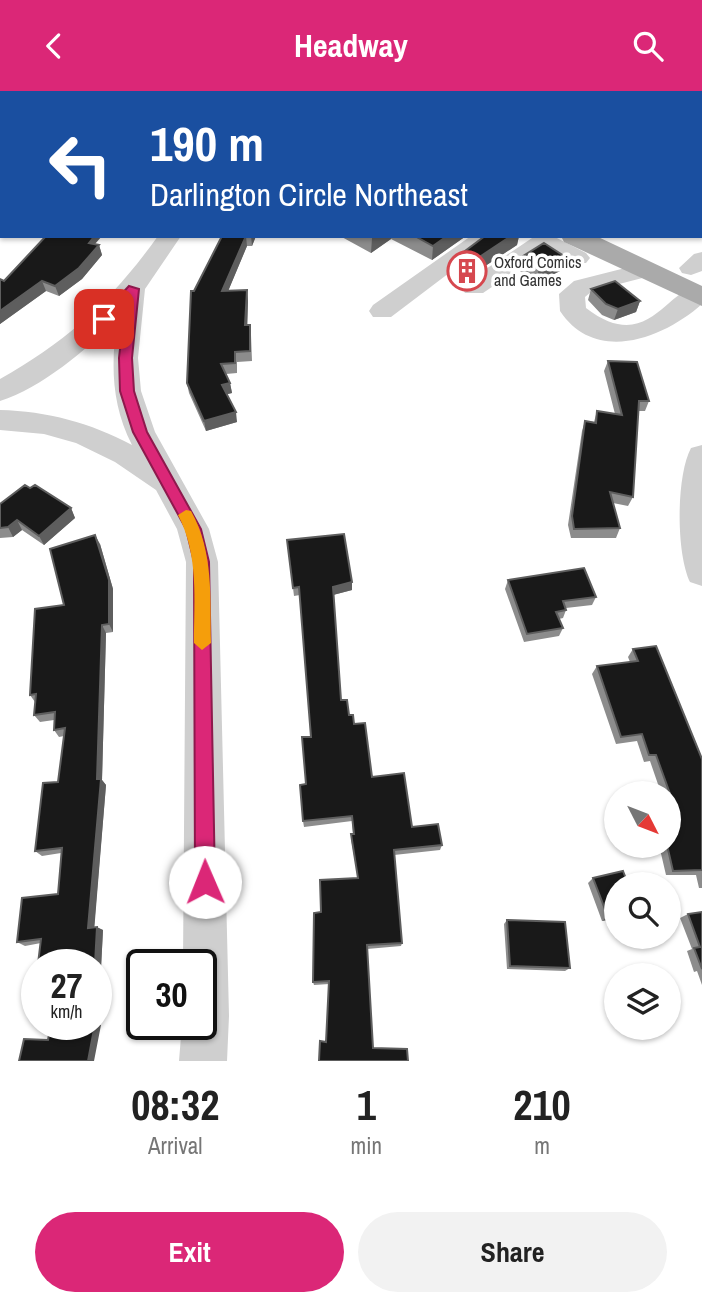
<!DOCTYPE html>
<style>
:root{--surface:#fff;--page:#f2f2f2;--text:#222;--muted:#767676;--accent:#db2777}
body{margin:0;font-family:"Archivo Narrow",sans-serif;background:var(--page);color:var(--text);height:100vh;display:flex;flex-direction:column;font-size:26px;white-space:nowrap}
*{box-sizing:border-box;margin:0}
p{font-size:23px;color:var(--muted)}
.icon{flex:none;width:38px;height:38px;fill:none;stroke:currentColor;stroke-width:2;stroke-linecap:round;stroke-linejoin:round}
.map{position:relative;height:970px;overflow:hidden}
.sheet{display:flex;flex-direction:column;background:var(--surface);flex:1}
.sheet>*{flex:none}
.hud{position:absolute;left:0px;top:0px;width:704px;height:147px;box-shadow:0 2px 5px #0004;background:#1a4fa0;color:#fff;overflow:hidden}
.needle{width:46px;rotate:132deg}
.controls{position:absolute;left:604px;top:690px;display:grid;gap:14px}
.controls a{display:grid;place-items:center;width:77px;height:77px;border-radius:50%;background:var(--surface);box-shadow:0 2px 5px #0004;font-size:35px}
.speed{position:absolute;left:21px;top:858px;display:flex;gap:14px;font-size:35px;font-weight:700;text-align:center}
.speed>*{display:grid;place-content:center;width:91px;height:91px;border-radius:50%;background:var(--surface);box-shadow:0 2px 5px #0004;line-height:1}
.speed small{font-size:18px;font-weight:400}
.speed .limit{border:4px solid #111;border-radius:10px;background:#fff;color:#111}
.pin{position:absolute;display:grid;place-items:center;width:60px;height:60px;color:#fff;margin:-30px;border-radius:14px;box-shadow:0 4px 10px #0006}
.me{position:absolute;width:77px;margin:-38px;rotate:359deg;stroke-linejoin:round;filter:drop-shadow(0 0 5px #0008)}
.turn{display:flex;align-items:center;gap:24px;height:147px;padding:0 35px;font-size:32px}
.turn .icon{width:91px;height:91px;stroke-width:2.5}
.turn b{display:block;font-size:49px;line-height:60px}
.eta{display:flex;justify-content:space-evenly;align-items:center;height:119px;text-align:center}
.eta b{font-size:42px;font-weight:700;line-height:49px}
.cta{display:flex;gap:14px;margin-top:auto;padding:14px 35px}
.cta a{flex:1;height:80px;border-radius:42px;background:var(--accent);color:#fff;font-size:28px;font-weight:700;line-height:80px;text-align:center}
.cta a+a{background:var(--page);color:var(--text)}
header{display:flex;justify-content:space-between;align-items:center;height:91px;padding:0 35px;background:var(--accent);color:#fff;font-size:32px;font-weight:700}
.map>svg:first-child{display:block}
</style>
<header><svg class="icon" aria-label="back" viewBox="0 0 24 24"><path d="M15 5l-7 7 7 7"/></svg>Headway<svg class="icon" aria-label="search" viewBox="0 0 24 24"><circle cx="10" cy="10" r="6"/><path d="M15 15l6 6"/></svg></header>
<div class="map">
<svg width="702" height="970" viewBox="0 0 702 970">
<rect width="100%" height="100%" fill="#fff"/>
<g fill="none" stroke-linecap="round" stroke-linejoin="round">
<!-- minor -->
<path fill="#cfcfcf" fill-rule="evenodd" d="M 158,145 L 181,145 L 145,198 L 138,267 L 141,300 L 155,341 L 209,438 L 218,471 L 229,925 L 227,970 L 179,970 L 182,933 L 201,933 L 201,873 L 183,873 L 186,471 L 177,438 L 156,399 L 115,371 L 76,352 L 44,343 L 0,339 L 0,319 C 47,320 91,332 132,354 C 111,313 111,273 117,229 C 85,259 42,297 0,310 L 0,288 C 69,249 112,209 158,145 Z
M 471,145 L 498,145 L 391,226 L 373,226 L 369,220 L 373,214 Z
M 535,145 L 553,145 L 586,162 L 590,167 L 586,172 L 570,172 L 545,160 L 483,202 L 465,202 L 462,197 L 465,192 Z
M 702,161 L 702,180 L 691,184 L 682,182 L 679,177 L 694,163 Z
M 645,172 L 654,174 L 657,179 L 654,184 L 592,200 L 585,206 L 586,217 C 651,267 668,190 702,197 L 702,213 C 664,247 596,274 560,220 L 559,203 L 574,190 Z
M 702,354 L 702,495 L 690,491 C 676,462 676,385 691,357 Z"/>
<!-- major -->
<path fill="#aaa" fill-rule="evenodd" d="M 245,0 L 269,0 L 270,2 L 246,2 Z
M 288,0 L 313,0 L 314,2 L 289,2 Z
M 561,145 L 596,145 L 702,195 L 702,215 L 564,151 Z"/>
</g>
<!-- wall -->
<path fill="#8c8c8c" d="M 372,0 L 427,0 L 427,2 L 376,2 Z
M 222,145 L 256,145 L 252,155 L 247,155 L 228,200 L 247,199 L 248,210 L 247,234 L 251,244 L 252,270 L 237,271 L 237,282 L 226,283 L 230,292 L 232,302 L 227,303 L 237,331 L 206,340 L 189,302 L 187,292 L 194,200 Z
M 340,145 L 466,145 L 432,169 L 391,148 L 371,162 Z
M 485,145 L 519,145 L 517,154 L 467,187 L 455,181 L 457,166 Z
M 95,153 L 99,154 L 102,164 L 82,188 L 59,205 L 46,200 L 0,233 L 0,188 L 4,190 Z
M 523,165 L 564,165 L 560,180 L 536,192 L 520,180 Z
M 591,198 L 640,210 L 636,221 L 614,229 L 602,224 L 588,209 Z
M 608,270 L 649,310 L 645,320 L 638,320 L 633,406 L 628,415 L 613,412 L 620,437 L 616,447 L 571,447 L 568,434 L 582,340 L 585,330 L 594,331 L 597,320 L 615,323 L 604,280 Z
M 30,397 L 71,417 L 75,427 L 44,454 L 22,439 L 13,446 L 0,447 L 0,413 Z
M 287,449 L 352,491 L 352,499 L 333,504 L 341,609 L 349,624 L 354,633 L 372,686 L 412,736 L 442,754 L 440,759 L 394,764 L 402,852 L 401,855 L 367,858 L 373,957 L 408,970 L 326,951 L 329,893 L 314,894 L 313,891 L 321,821 L 358,787 L 351,748 L 351,743 L 353,743 L 352,730 L 304,736 L 303,730 L 306,693 L 311,646 L 300,504 L 294,505 Z
M 100,453 L 113,498 L 113,541 L 106,542 L 102,689 L 106,694 L 94,836 L 103,839 L 101,877 L 96,878 L 96,873 L 41,852 L 25,855 L 17,851 L 58,803 L 61,762 L 42,765 L 35,760 L 58,691 L 64,645 L 59,646 L 54,639 L 54,629 L 40,631 L 34,624 L 35,611 L 30,604 L 64,514 Z
M 508,489 L 596,506 L 592,514 L 566,517 L 566,519 L 563,527 L 559,528 L 563,537 L 559,545 L 524,551 L 505,498 Z
M 633,558 L 702,668 L 702,797 L 699,797 L 696,784 L 666,784 L 659,754 L 668,754 L 668,702 L 661,702 L 650,670 L 644,671 L 637,650 L 616,653 L 592,583 L 597,575 L 630,571 L 628,566 Z
M 593,787 L 616,793 L 616,827 L 602,830 L 588,792 Z
M 702,821 L 702,894 L 697,880 L 694,881 L 687,860 L 692,858 L 680,827 L 688,823 Z
M 507,829 L 570,877 L 565,880 L 507,878 L 504,833 Z"/>
<!-- shaded-wall -->
<path fill="#5e5e5e" d="M 94,0 L 123,0 L 121,2 L 91,2 Z
M 2,63 L 2,86 L 0,87 L 0,65 Z
M 90,145 L 102,145 L 95,153 L 99,154 L 102,164 L 82,188 L 59,205 L 55,195 L 89,152 Z
M 246,145 L 247,155 L 224,210 L 222,200 Z
M 251,145 L 256,145 L 252,155 Z
M 375,145 L 391,145 L 391,148 L 371,162 L 372,147 Z
M 447,145 L 466,145 L 432,169 L 433,155 Z
M 511,145 L 519,145 L 517,154 L 467,187 L 469,173 Z
M 564,165 L 560,180 L 536,192 L 539,177 Z
M 42,190 L 46,200 L 0,233 L 0,220 Z
M 247,199 L 248,210 L 247,244 L 245,234 Z
M 640,210 L 636,221 L 614,229 L 618,218 Z
M 230,292 L 232,302 L 224,304 L 222,294 Z
M 236,321 L 237,331 L 206,340 L 204,330 Z
M 71,417 L 75,427 L 44,454 L 39,445 Z
M 17,429 L 22,439 L 13,446 L 8,436 Z
M 95,444 L 100,453 L 113,498 L 113,541 L 109,533 Z
M 352,491 L 352,499 L 333,504 L 333,496 Z
M 102,534 L 106,542 L 102,689 L 106,694 L 94,841 L 88,837 L 97,688 Z
M 616,824 L 616,827 L 602,830 L 608,826 Z
M 97,836 L 103,839 L 101,877 L 95,873 Z
M 95,933 L 101,934 L 94,970 L 88,970 Z"/>
<!-- building -->
<path fill="#191919" stroke="#5e5e5e" stroke-width="2" d="M 0,0 L 94,0 L 91,2 L 2,2 L 2,63 L 0,65 Z
M 399,0 L 426,0 L 425,2 L 403,2 Z
M 465,0 L 513,0 L 510,2 L 462,2 Z
M 46,145 L 90,145 L 93,147 L 89,152 L 99,154 L 79,177 L 55,195 L 42,190 L 0,220 L 0,188 L 4,190 Z
M 222,145 L 246,145 L 222,200 L 247,199 L 245,234 L 250,234 L 250,260 L 235,261 L 235,272 L 221,273 L 230,292 L 222,294 L 236,321 L 204,330 L 187,292 L 191,200 L 194,200 Z
M 415,145 L 447,145 L 433,155 Z
M 485,145 L 511,145 L 469,173 L 457,166 Z
M 544,152 L 564,165 L 539,177 L 523,165 Z
M 615,190 L 640,210 L 618,218 L 606,213 L 591,198 Z
M 608,270 L 637,271 L 649,310 L 639,310 L 633,406 L 610,401 L 620,437 L 574,438 L 572,425 L 585,330 L 596,332 L 597,320 L 622,324 Z
M 25,394 L 30,397 L 35,394 L 71,417 L 39,445 L 17,429 L 8,436 L 0,437 L 0,413 Z
M 344,443 L 352,491 L 333,496 L 341,609 L 347,609 L 349,624 L 353,624 L 354,633 L 365,632 L 372,686 L 404,682 L 412,736 L 438,733 L 442,754 L 394,759 L 402,852 L 367,854 L 373,957 L 407,958 L 408,970 L 319,970 L 320,950 L 326,951 L 329,890 L 313,891 L 314,822 L 321,821 L 320,789 L 358,787 L 351,743 L 354,743 L 352,725 L 303,730 L 300,694 L 306,693 L 302,646 L 311,646 L 299,496 L 293,497 L 287,449 Z
M 95,444 L 109,489 L 109,533 L 102,534 L 97,688 L 101,688 L 88,837 L 97,836 L 95,873 L 38,873 L 41,848 L 17,851 L 22,807 L 58,803 L 62,757 L 35,760 L 43,692 L 58,691 L 65,637 L 54,639 L 55,621 L 34,624 L 36,603 L 30,604 L 35,518 L 64,514 L 50,458 Z
M 584,477 L 596,506 L 563,510 L 566,519 L 556,521 L 563,537 L 527,543 L 508,489 Z
M 656,555 L 702,668 L 702,779 L 673,780 L 667,754 L 668,754 L 668,725 L 678,725 L 656,664 L 649,664 L 642,643 L 621,646 L 597,575 L 638,570 L 633,558 Z
M 623,780 L 628,793 L 616,793 L 616,824 L 608,826 L 593,787 Z
M 702,821 L 702,878 L 694,857 L 700,856 L 688,823 Z
M 507,829 L 565,831 L 570,877 L 510,875 Z
M 51,933 L 95,933 L 88,970 L 19,970 L 24,948 L 48,949 Z"/>
<!-- route -->
<path fill="#db2777" stroke="#8e194d" stroke-width="2" d="M 129,195 L 139,198 L 132,267 L 134,300 L 147,341 L 201,438 L 209,471 L 215,791 L 212,798 L 205,801 L 198,798 L 195,791 L 194,471 L 186,438 L 133,341 L 120,300 L 119,267 L 125,213 L 109,230 L 98,228 Z"/>
<!-- slow -->
<path fill="#f59e0b" d="M 186,419 L 191,420 C 214,461 210,507 211,552 L 202,559 L 194,552 C 194,509 199,464 178,424 Z"/>
<!-- icons -->
<defs>
<g id="building-ring" transform="scale(2.0125)"><circle r="9.5" fill="#fff" stroke="#d6484f" stroke-width="1.5"/><path d="M-4-6H4V6H1V3H-1V6H-4ZM-2.5-4.3h1.7v1.8h-1.7ZM.8-4.3h1.7v1.8H.8ZM-2.5-1h1.7V.8h-1.7ZM.8-1h1.7V.8H.8Z" fill="#d6484f"/></g>
</defs>
<g fill-rule="evenodd">
<use href="#building-ring" x="467" y="180"/>
</g>
<g text-anchor="middle" dominant-baseline="central" stroke-width="7" stroke-linejoin="round" paint-order="stroke">
<!-- far-poi labels -->
<g font-size="16" fill="#323232" stroke="#fff" text-anchor="start">
<text x="494" y="171">Oxford Comics<tspan x="494" dy="18">and Games</tspan></text>
</g>
</g>
</svg>
<div class="controls">
<a><svg class="needle" viewBox="-14 -14 28 28"><path d="M0-13l5 13h-10z" fill="#e53935"/><path d="M0 13l5-13h-10z" fill="#767676"/></svg></a>
<a><svg class="icon" aria-label="search" viewBox="0 0 24 24"><circle cx="10" cy="10" r="6"/><path d="M15 15l6 6"/></svg></a>
<a><svg class="icon" aria-label="layers" viewBox="0 0 24 24"><path d="M12 4l9 5-9 5-9-5zM3 14l9 5 9-5"/></svg></a>
</div>
<div class="speed"><div>27<small>km/h</small></div><div class="limit">30</div></div>
<div class="pin" style="left:104px;top:228px;background:#d93025"><svg class="icon" aria-label="arrive" viewBox="0 0 24 24"><path d="M6 21V4h12l-3 4 3 4H6"/></svg></div>
<svg class="me" style="left:205px;top:791px" viewBox="-20 -20 40 40"><circle r="19" fill="#fff"/><path d="M0-13L10 11 0 6-10 11z" fill="#db2777"/></svg>
<div class="hud">
<div class="turn"><svg class="icon" aria-label="left" viewBox="0 0 24 24"><path d="M17 20v-9H6M10 6l-5 5 5 5"/></svg><div><b>190 m</b>Darlington Circle Northeast</div></div>
</div>
</div>
<section class="sheet">
<div class="eta">
<div><b>08:32</b><p>Arrival</p></div>
<div><b>1</b><p>min</p></div>
<div><b>210</b><p>m</p></div>
</div>
<div class="cta"><a>Exit</a><a>Share</a></div>
</section>
